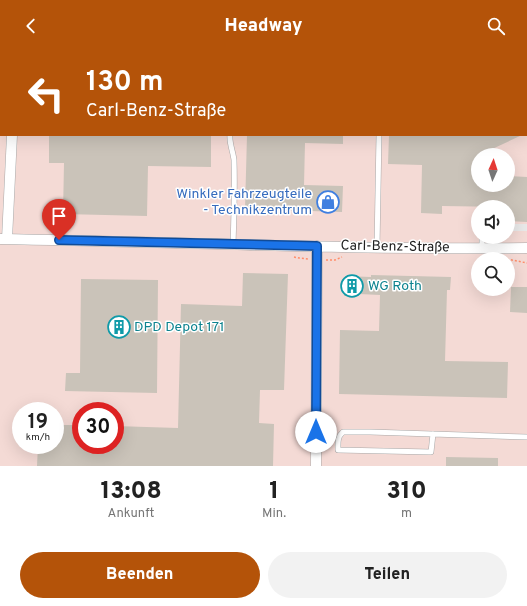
<!DOCTYPE html>
<html lang="de">
<meta charset="utf-8">
<style>
:root{--surface:#fff;--page:#f2f2f2;--text:#222;--muted:#767676;--accent:#b45309}
body{margin:0;font-family:Overpass,sans-serif;background:var(--page);color:var(--text);height:100vh;display:flex;flex-direction:column;font-size:15px;white-space:nowrap}
*{box-sizing:border-box;margin:0}
p{font-size:13px;color:var(--muted)}
.icon{flex:none;width:22px;height:22px;fill:none;stroke:currentColor;stroke-width:2;stroke-linecap:round;stroke-linejoin:round}
.map{position:relative;height:414px;overflow:hidden}
.side{display:flex;flex-direction:column;background:var(--surface);flex:1}
.side>*{flex:none}
.top-card{position:absolute;left:0px;top:0px;width:527px;height:84px;box-shadow:0 4px 16px #0002;background:#b45309;color:#fff;overflow:hidden}
.needle{width:26px;rotate:3deg}
.tools{position:absolute;left:471px;top:96px;display:grid;gap:8px}
.tools a{display:grid;place-items:center;width:44px;height:44px;border-radius:50%;background:var(--surface);box-shadow:0 4px 16px #0002;font-size:20px}
.speed{position:absolute;left:12px;top:350px;display:flex;gap:8px;font-size:20px;font-weight:700;text-align:center}
.speed>*{display:grid;place-content:center;width:52px;height:52px;border-radius:50%;background:var(--surface);box-shadow:0 4px 16px #0002;line-height:1}
.speed small{font-size:10px;font-weight:400}
.speed .limit{border:6px solid #d22;background:#fff;color:#111}
.pin{position:absolute;display:grid;place-items:center;width:34px;height:34px;color:#fff;margin:-41px -17px;border-radius:50% 50% 50% 0;rotate:-45deg;box-shadow:0 0 4px #0007}
.pin .icon{rotate:45deg}
.me{position:absolute;width:44px;margin:-22px;rotate:0deg;stroke-linejoin:round;filter:drop-shadow(0 0 3px #0008)}
.turn{display:flex;align-items:center;gap:14px;height:84px;padding:0 20px;font-size:18px}
.turn .icon{width:52px;height:52px;stroke-width:2.5}
.turn b{display:block;font-size:28px;line-height:34px}
.eta{display:flex;justify-content:space-evenly;align-items:center;height:68px;text-align:center}
.eta b{font-size:24px;font-weight:800;line-height:28px}
.action{display:flex;gap:8px;margin-top:auto;padding:8px 20px}
.action a{flex:1;height:46px;border-radius:24px;background:var(--accent);color:#fff;font-size:16px;font-weight:800;line-height:46px;text-align:center}
.action a+a{background:var(--page);color:var(--text)}
header{display:flex;justify-content:space-between;align-items:center;height:52px;padding:0 20px;background:var(--accent);color:#fff;font-size:18px;font-weight:800}
.map>svg:first-child{display:block}
</style>
<header><svg class="icon" aria-label="back" viewBox="0 0 24 24"><path d="M15 5l-7 7 7 7"/></svg>Headway<svg class="icon" aria-label="search" viewBox="0 0 24 24"><circle cx="10" cy="10" r="6"/><path d="M15 15l6 6"/></svg></header>
<div class="map">
<svg width="527" height="414" viewBox="0 0 527 414">
<rect width="100%" height="100%" fill="#f2f0e7"/>
<!-- commercial -->
<path fill="#f4dad5" fill-rule="evenodd" d="M 0,0 L 527,0 L 527,414 L 0,414 ZM 1,1 L 526,1 L 526,83 L 1,83 ZM 478,103 L 508,103 L 508,133 L 478,133 ZM 478,155 L 508,155 L 508,185 L 478,185 ZM 478,207 L 508,207 L 508,237 L 478,237 ZM 21,359 L 55,359 L 55,393 L 21,393 ZM 81,359 L 115,359 L 115,393 L 81,393 Z"/>
<!-- parking -->
<path fill="#e9e9e9" d="M 508,172 L 527,172 L 527,179 L 508,179 Z"/>
<!-- building -->
<path fill="#cac3b9" d="M 49,83 L 211,83 L 211,115 L 148,114 L 147,164 L 63,162 L 64,111 L 49,111 Z
M 247,83 L 343,83 L 343,92 L 305,91 L 304,133 L 343,134 L 342,160 L 245,157 Z
M 389,83 L 522,83 L 490,98 L 492,103 L 478,103 L 478,133 L 508,133 L 508,124 L 527,125 L 527,170 L 508,169 L 508,155 L 442,154 L 442,162 L 421,161 L 422,113 L 388,112 Z
M 243,221 L 288,222 L 284,338 L 260,338 L 259,371 L 274,372 L 273,414 L 37,414 L 38,393 L 55,393 L 55,373 L 81,373 L 81,393 L 115,393 L 115,374 L 178,376 L 181,252 L 242,254 Z
M 371,223 L 451,225 L 450,238 L 447,238 L 445,309 L 508,310 L 507,346 L 339,342 L 340,278 L 379,279 L 380,243 L 359,242 L 359,244 L 344,244 L 345,224 L 371,225 Z
M 81,227 L 158,228 L 157,341 L 65,339 L 66,321 L 80,321 Z
M 511,235 L 527,235 L 527,261 L 510,260 Z
M 446,405 L 498,406 L 498,414 L 446,414 Z"/>
<g fill="none" stroke-linecap="round" stroke-linejoin="round">
<!-- lane casing -->
<g stroke="#a8a8a8" stroke-width="6">
<path id="lane" d="M 447,0 L 448,1
M 230,83 C 229,91 233,99 234,108 C 235,136 234,164 233,193
M 377,195 L 379,83
M 482,197 L 482,185
M 433,382 L 431,400 L 338,398 C 338,391 337,385 343,380 L 370,380 L 527,385"/>
</g>
<!-- street casing -->
<g stroke="#a8a8a8" stroke-width="11">
<path id="street" d="M 517,0 L 518,1
M 15,1 L 15,0
M 526,26 L 527,29
M 0,187 C 176,190 351,198 527,196
M 7,187 L 12,83
M 316,414 L 317,194"/>
</g>
<!-- path -->
<path stroke="#ff8d6a" stroke-width="1.5" stroke-dasharray="2 2" stroke-linecap="butt" d="M 505,0 L 505,1
M 526,65 L 527,68
M 294,205 L 299,206 L 308,207
M 507,207 L 527,211
M 326,208 L 335,208 L 342,205"/>
<!-- lane -->
<use href="#lane" stroke="#fff" stroke-width="5"/>
<!-- street -->
<use href="#street" stroke="#fff" stroke-width="10"/>
</g>
<g fill="none" stroke-linecap="round" stroke-linejoin="round">
<!-- route casing -->
<g stroke="#114b97" stroke-width="10">
<path id="route" d="M 59,188 L 317,194 L 316,380"/>
</g>
<!-- route -->
<use href="#route" stroke="#1a73e8" stroke-width="7"/>
</g>
<!-- icons -->
<defs>
<g id="shop-ring" transform="scale(1.15)"><circle r="9.5" fill="#fff" stroke="#3f7fe0" stroke-width="1.5"/><path d="M-5-2.5h2.3a2.7 3.5 0 0 1 5.4 0H5L5.5 6h-11ZM-1.5-2.5h3a1.5 2.3 0 0 0-3 0Z" fill="#3f7fe0"/></g>
<g id="building-ring" transform="scale(1.15)"><circle r="9.5" fill="#fff" stroke="#0f9aa8" stroke-width="1.5"/><path d="M-4-6H4V6H1V3H-1V6H-4ZM-2.5-4.3h1.7v1.8h-1.7ZM.8-4.3h1.7v1.8H.8ZM-2.5-1h1.7V.8h-1.7ZM.8-1h1.7V.8H.8Z" fill="#0f9aa8"/></g>
</defs>
<g fill-rule="evenodd">
<use href="#shop-ring" x="328" y="150"/>
<use href="#building-ring" x="352" y="234"/>
<use href="#building-ring" x="119" y="275"/>
</g>
<g text-anchor="middle" dominant-baseline="central" stroke-width="3" stroke-linejoin="round" paint-order="stroke">
<!-- shop labels -->
<g font-size="14" fill="#366cbe" stroke="#fff" text-anchor="end">
<text x="312" y="142">Winkler Fahrzeugteile<tspan x="312" dy="16">- Technikzentrum</tspan></text>
</g>
<!-- street labels -->
<g font-size="14" fill="#212121" stroke="#fff">
<text transform="translate(395 195) rotate(1)">Carl-Benz-Straße</text>
</g>
<!-- culture labels -->
<g font-size="14" fill="#0d838f" stroke="#fff" text-anchor="start">
<text x="368" y="234">WG Roth</text>
<text x="134" y="275">DPD Depot 171</text>
</g>
</g>
</svg>
<div class="tools">
<a><svg class="needle" viewBox="-14 -14 28 28"><path d="M0-13l5 13h-10z" fill="#e53935"/><path d="M0 13l5-13h-10z" fill="#767676"/></svg></a>
<a><svg class="icon" aria-label="sound" viewBox="0 0 24 24"><path d="M4 9h4l5-4v14l-5-4H4zM17 9q2 3 0 6"/></svg></a>
<a><svg class="icon" aria-label="search" viewBox="0 0 24 24"><circle cx="10" cy="10" r="6"/><path d="M15 15l6 6"/></svg></a>
</div>
<div class="speed"><div>19<small>km/h</small></div><div class="limit">30</div></div>
<div class="pin" style="left:59px;top:188px;background:#d93025"><svg class="icon" aria-label="arrive" viewBox="0 0 24 24"><path d="M6 21V4h12l-3 4 3 4H6"/></svg></div>
<svg class="me" style="left:316px;top:380px" viewBox="-20 -20 40 40"><circle r="19" fill="#fff"/><path d="M0-13L10 11 0 6-10 11z" fill="#1a73e8"/></svg>
<div class="top-card">
<div class="turn"><svg class="icon" aria-label="left" viewBox="0 0 24 24"><path d="M17 20v-9H6M10 6l-5 5 5 5"/></svg><div><b>130 m</b>Carl-Benz-Straße</div></div>
</div>
</div>
<section class="side">
<div class="eta">
<div><b>13:08</b><p>Ankunft</p></div>
<div><b>1</b><p>Min.</p></div>
<div><b>310</b><p>m</p></div>
</div>
<div class="action"><a>Beenden</a><a>Teilen</a></div>
</section>
